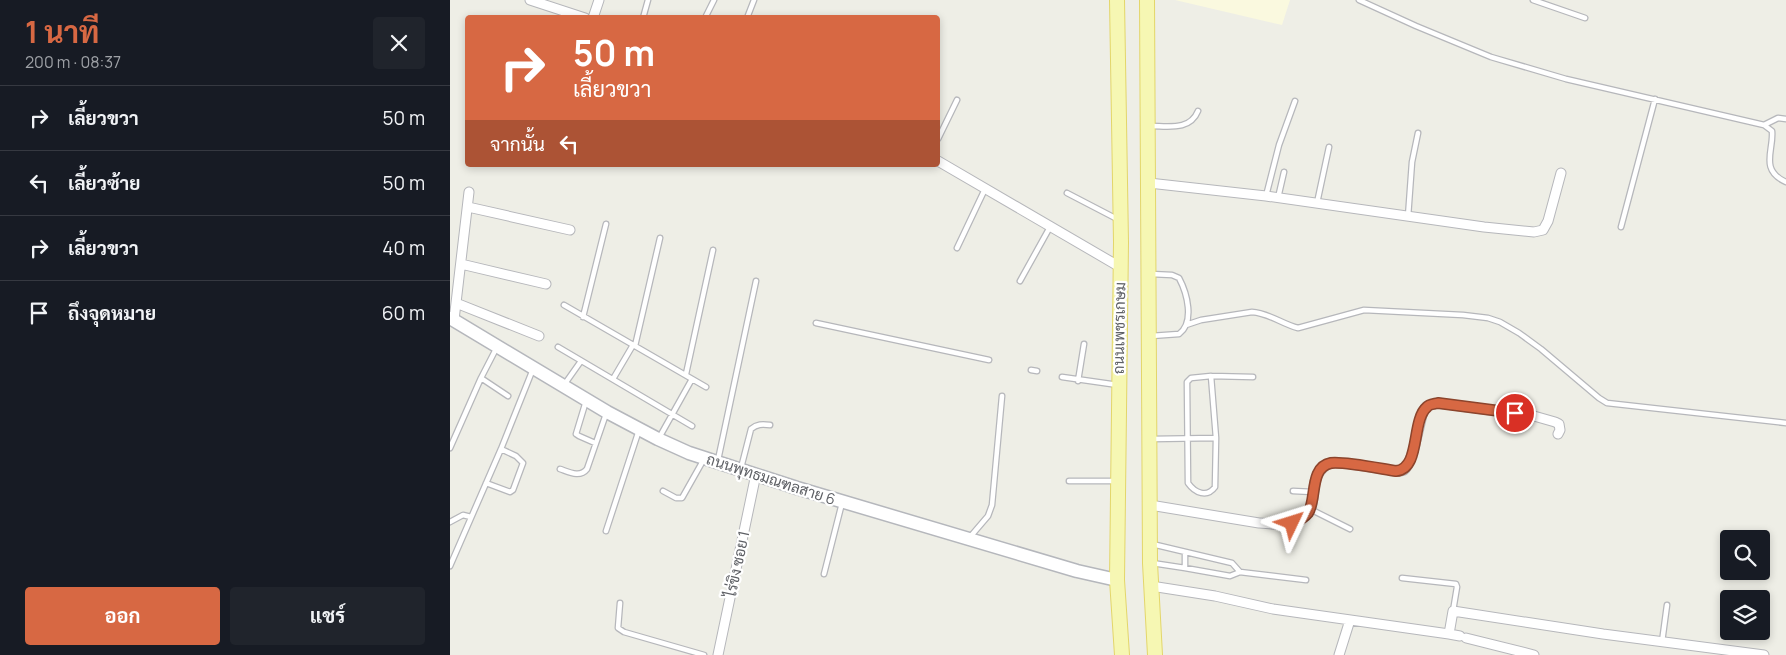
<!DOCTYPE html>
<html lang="th">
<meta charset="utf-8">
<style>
:root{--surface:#171b24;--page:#20242c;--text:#f1f3f6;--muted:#9ea1a6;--line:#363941;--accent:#d76843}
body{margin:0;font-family:Manrope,Sarabun,sans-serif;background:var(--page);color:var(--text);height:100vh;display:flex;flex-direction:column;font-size:19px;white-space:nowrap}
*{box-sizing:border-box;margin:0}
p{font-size:16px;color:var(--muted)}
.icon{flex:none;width:28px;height:28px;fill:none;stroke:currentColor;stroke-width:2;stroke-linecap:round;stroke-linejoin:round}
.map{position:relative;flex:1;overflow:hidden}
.panel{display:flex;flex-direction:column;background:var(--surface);width:450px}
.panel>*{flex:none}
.hud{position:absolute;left:15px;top:15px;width:475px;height:152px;border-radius:5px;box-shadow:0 2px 8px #0003;background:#d76843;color:#fff;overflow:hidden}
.fabs{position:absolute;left:1270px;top:530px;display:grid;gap:10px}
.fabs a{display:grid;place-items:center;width:50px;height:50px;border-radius:5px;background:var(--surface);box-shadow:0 2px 8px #0003;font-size:25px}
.pin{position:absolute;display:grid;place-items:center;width:42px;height:42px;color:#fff;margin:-21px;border:2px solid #fff;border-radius:50%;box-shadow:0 1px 5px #0007}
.me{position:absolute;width:55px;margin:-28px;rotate:49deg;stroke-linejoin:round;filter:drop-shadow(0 0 4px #0008)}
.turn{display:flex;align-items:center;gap:18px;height:105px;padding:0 25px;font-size:22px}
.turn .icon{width:65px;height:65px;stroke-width:2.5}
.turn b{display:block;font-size:35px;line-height:42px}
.then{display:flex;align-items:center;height:48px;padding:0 25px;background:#0003;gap:10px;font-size:19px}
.round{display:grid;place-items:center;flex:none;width:52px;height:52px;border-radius:5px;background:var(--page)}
.head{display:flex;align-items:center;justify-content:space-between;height:85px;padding:0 25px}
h1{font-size:30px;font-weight:700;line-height:38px;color:var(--accent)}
.primary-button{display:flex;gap:10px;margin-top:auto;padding:10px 25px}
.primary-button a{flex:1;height:58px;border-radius:5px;background:var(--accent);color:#fff;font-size:20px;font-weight:700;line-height:58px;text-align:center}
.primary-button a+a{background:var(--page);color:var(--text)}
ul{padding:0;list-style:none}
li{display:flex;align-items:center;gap:15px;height:65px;padding:0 25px;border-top:1px solid var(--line)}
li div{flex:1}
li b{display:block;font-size:19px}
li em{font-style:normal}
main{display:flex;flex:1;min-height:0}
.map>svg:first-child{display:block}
</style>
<main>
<section class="panel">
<div class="head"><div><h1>1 นาที</h1><p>200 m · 08:37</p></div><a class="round"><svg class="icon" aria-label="close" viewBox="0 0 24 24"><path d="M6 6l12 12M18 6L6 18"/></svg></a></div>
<ul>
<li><svg class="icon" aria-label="right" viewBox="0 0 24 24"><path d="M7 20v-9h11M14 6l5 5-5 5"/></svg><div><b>เลี้ยวขวา</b></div><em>50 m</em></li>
<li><svg class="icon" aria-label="left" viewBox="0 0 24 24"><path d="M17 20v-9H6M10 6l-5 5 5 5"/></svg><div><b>เลี้ยวซ้าย</b></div><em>50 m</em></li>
<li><svg class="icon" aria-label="right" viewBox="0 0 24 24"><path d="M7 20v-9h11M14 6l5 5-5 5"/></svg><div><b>เลี้ยวขวา</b></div><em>40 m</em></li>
<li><svg class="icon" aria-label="arrive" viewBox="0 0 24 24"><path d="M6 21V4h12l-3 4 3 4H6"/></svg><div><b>ถึงจุดหมาย</b></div><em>60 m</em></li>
</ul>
<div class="primary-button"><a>ออก</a><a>แชร์</a></div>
</section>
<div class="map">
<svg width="1336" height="655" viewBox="0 0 1336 655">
<rect width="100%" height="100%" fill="#eeeee6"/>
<!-- commercial -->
<path fill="#faf9df" d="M 725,0 L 840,0 L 832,25 Z"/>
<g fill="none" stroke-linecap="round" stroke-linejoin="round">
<!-- service casing -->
<g stroke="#b6b7bb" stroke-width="7">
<path id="service" d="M 909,0 L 966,26 L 1041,57 L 1116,79 L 1314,125 L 1322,131 C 1324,150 1309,170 1336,182
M 1083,0 L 1135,18
M 193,18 L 198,0
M 255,18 L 264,0
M 297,18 L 304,0
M 1314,125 L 1328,118 L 1336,119
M 700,126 C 718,126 740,131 748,111
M 488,139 L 507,100
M 617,193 L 669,220
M 816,196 L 829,145 L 845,101
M 828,198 L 834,172
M 867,203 L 879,147
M 958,217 L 962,162 L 968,133
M 1171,227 L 1205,99
M 507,248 L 535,189
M 570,281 L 600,227
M 114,305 L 256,387
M 133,317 L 156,224
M 366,323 L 539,360
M 736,325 L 751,320 L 802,312 C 819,313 832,324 848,328 L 914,310 L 1013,315 L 1038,318 L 1050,322 L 1069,333 L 1091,349 L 1149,398 L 1157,403 L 1336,423
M 701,336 L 729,334 C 745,322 737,293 729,278 L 722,275 L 701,274
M 185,346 L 210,238
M 108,347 L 242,426
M 581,370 L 587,371
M 236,374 L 263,250
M 761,376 L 766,438 L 765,487 C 757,498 745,493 738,483 L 737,382 L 741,378 Z
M 761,376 L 803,377
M 612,377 L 668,385
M 31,378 L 58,396
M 163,379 L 183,345
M 628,381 L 634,344
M 114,385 L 131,361
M 136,401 L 126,434 L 129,436 L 145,443
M 209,438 L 242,379
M 702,439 L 766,438
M 0,448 L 31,378 L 47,347
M 268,460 L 306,281
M 291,468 L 301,429 C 307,424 312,424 320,425
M 110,469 C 119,472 130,478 137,469 L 156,414
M 619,481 L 665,481
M 36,483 L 60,492 L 63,490 L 73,463 L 66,456 L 51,449
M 213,491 L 226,498 L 232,498 L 254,459
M 843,491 L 863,492
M 860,509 L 900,529
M 0,522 L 13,515 L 21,517
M 156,531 L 189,430
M 520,537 L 538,516 L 542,505 L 552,396
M 702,544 L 782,563 L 790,572 L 780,576 L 735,568 L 702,563
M 0,566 L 51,449 L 83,369
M 735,568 L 735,552
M 790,572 L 856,580
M 374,574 L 392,503
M 952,578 L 1006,584 L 1007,587 L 1003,611
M 170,603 L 168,628 L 174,632 L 254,655
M 1212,642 L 1217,605"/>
</g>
<!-- minor casing -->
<g stroke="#b6b7bb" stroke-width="11">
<path id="minor" d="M 80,0 L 135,18
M 143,18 L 149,0
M 488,161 L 670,267
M 699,183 L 816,196 L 1034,227 L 1084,232 L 1093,230 L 1098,221 L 1111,173
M 18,207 L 120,230
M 11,264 L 96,284
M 6,303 L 89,336
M 4,320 L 19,192
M 700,505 L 809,523 C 829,525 856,528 862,504 C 865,491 862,481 871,470 C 874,467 876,464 880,463 C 891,461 932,469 946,471 C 948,471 952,471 954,470 C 962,465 970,422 973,411 L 977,406 L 988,403 L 1084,416 L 1105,422 L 1109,424 L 1110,430 L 1108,434
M 701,586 L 765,596 L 823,609 L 999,634 L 1003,611 L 1153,634 L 1314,655
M 999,634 L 1010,636
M 1016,638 L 1084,655
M 268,655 L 306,474
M 889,655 L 900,620"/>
</g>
<!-- secondary casing -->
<g stroke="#b5b7bc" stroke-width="15">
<path id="secondary" d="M 0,318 L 157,412 L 208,439 L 239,453 L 347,488 L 627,571 L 667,580"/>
</g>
<!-- primary casing -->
<g stroke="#e3d66a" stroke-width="16">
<path id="primary" d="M 667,0 L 671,242 L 667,580 L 672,655
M 697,0 L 700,563 L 705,655"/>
</g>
<!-- service -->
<use href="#service" stroke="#fff" stroke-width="4.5"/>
<!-- minor -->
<use href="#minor" stroke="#fff" stroke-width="9"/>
<!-- secondary -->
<use href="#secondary" stroke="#fff" stroke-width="12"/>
<!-- primary -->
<use href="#primary" stroke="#f6f7b3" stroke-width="14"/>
</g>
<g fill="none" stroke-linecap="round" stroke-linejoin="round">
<!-- route casing -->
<g stroke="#8c442c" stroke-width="12">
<path id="route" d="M 842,523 C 848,521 854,518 858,513 C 867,500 859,467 881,463 C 893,461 932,469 946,471 C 971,469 961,420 977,407 C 979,404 984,404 988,403 L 1065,413"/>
</g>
<!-- route -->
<use href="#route" stroke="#d76843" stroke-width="9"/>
</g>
<g text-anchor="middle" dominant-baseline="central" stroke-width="4.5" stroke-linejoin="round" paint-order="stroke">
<!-- street labels -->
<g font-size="15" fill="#5e6065" stroke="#fff">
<text transform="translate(669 328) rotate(-89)">ถนนเพชรเกษม</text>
<text transform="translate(321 479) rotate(18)">ถนนพุทธมณฑลสาย 6</text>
<text transform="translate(287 564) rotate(-78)">ไร่ขิง ซอย 1</text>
</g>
</g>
</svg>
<div class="fabs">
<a><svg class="icon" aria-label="search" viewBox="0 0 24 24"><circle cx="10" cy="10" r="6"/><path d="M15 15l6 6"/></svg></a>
<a><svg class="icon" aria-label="layers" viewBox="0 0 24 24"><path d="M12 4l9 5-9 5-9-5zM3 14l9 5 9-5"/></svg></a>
</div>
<div class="pin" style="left:1065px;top:413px;background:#d93025"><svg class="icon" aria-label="arrive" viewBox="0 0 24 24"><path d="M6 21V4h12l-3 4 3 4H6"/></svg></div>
<svg class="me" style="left:842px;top:523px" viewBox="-20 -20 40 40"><path d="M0-17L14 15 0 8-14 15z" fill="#d76843" stroke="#fff" stroke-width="4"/></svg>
<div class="hud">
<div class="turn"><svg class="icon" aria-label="right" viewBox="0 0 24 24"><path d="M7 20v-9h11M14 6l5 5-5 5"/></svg><div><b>50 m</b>เลี้ยวขวา</div></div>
<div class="then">จากนั้น<svg class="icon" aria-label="left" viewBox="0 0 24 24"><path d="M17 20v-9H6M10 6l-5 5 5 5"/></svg></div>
</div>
</div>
</main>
